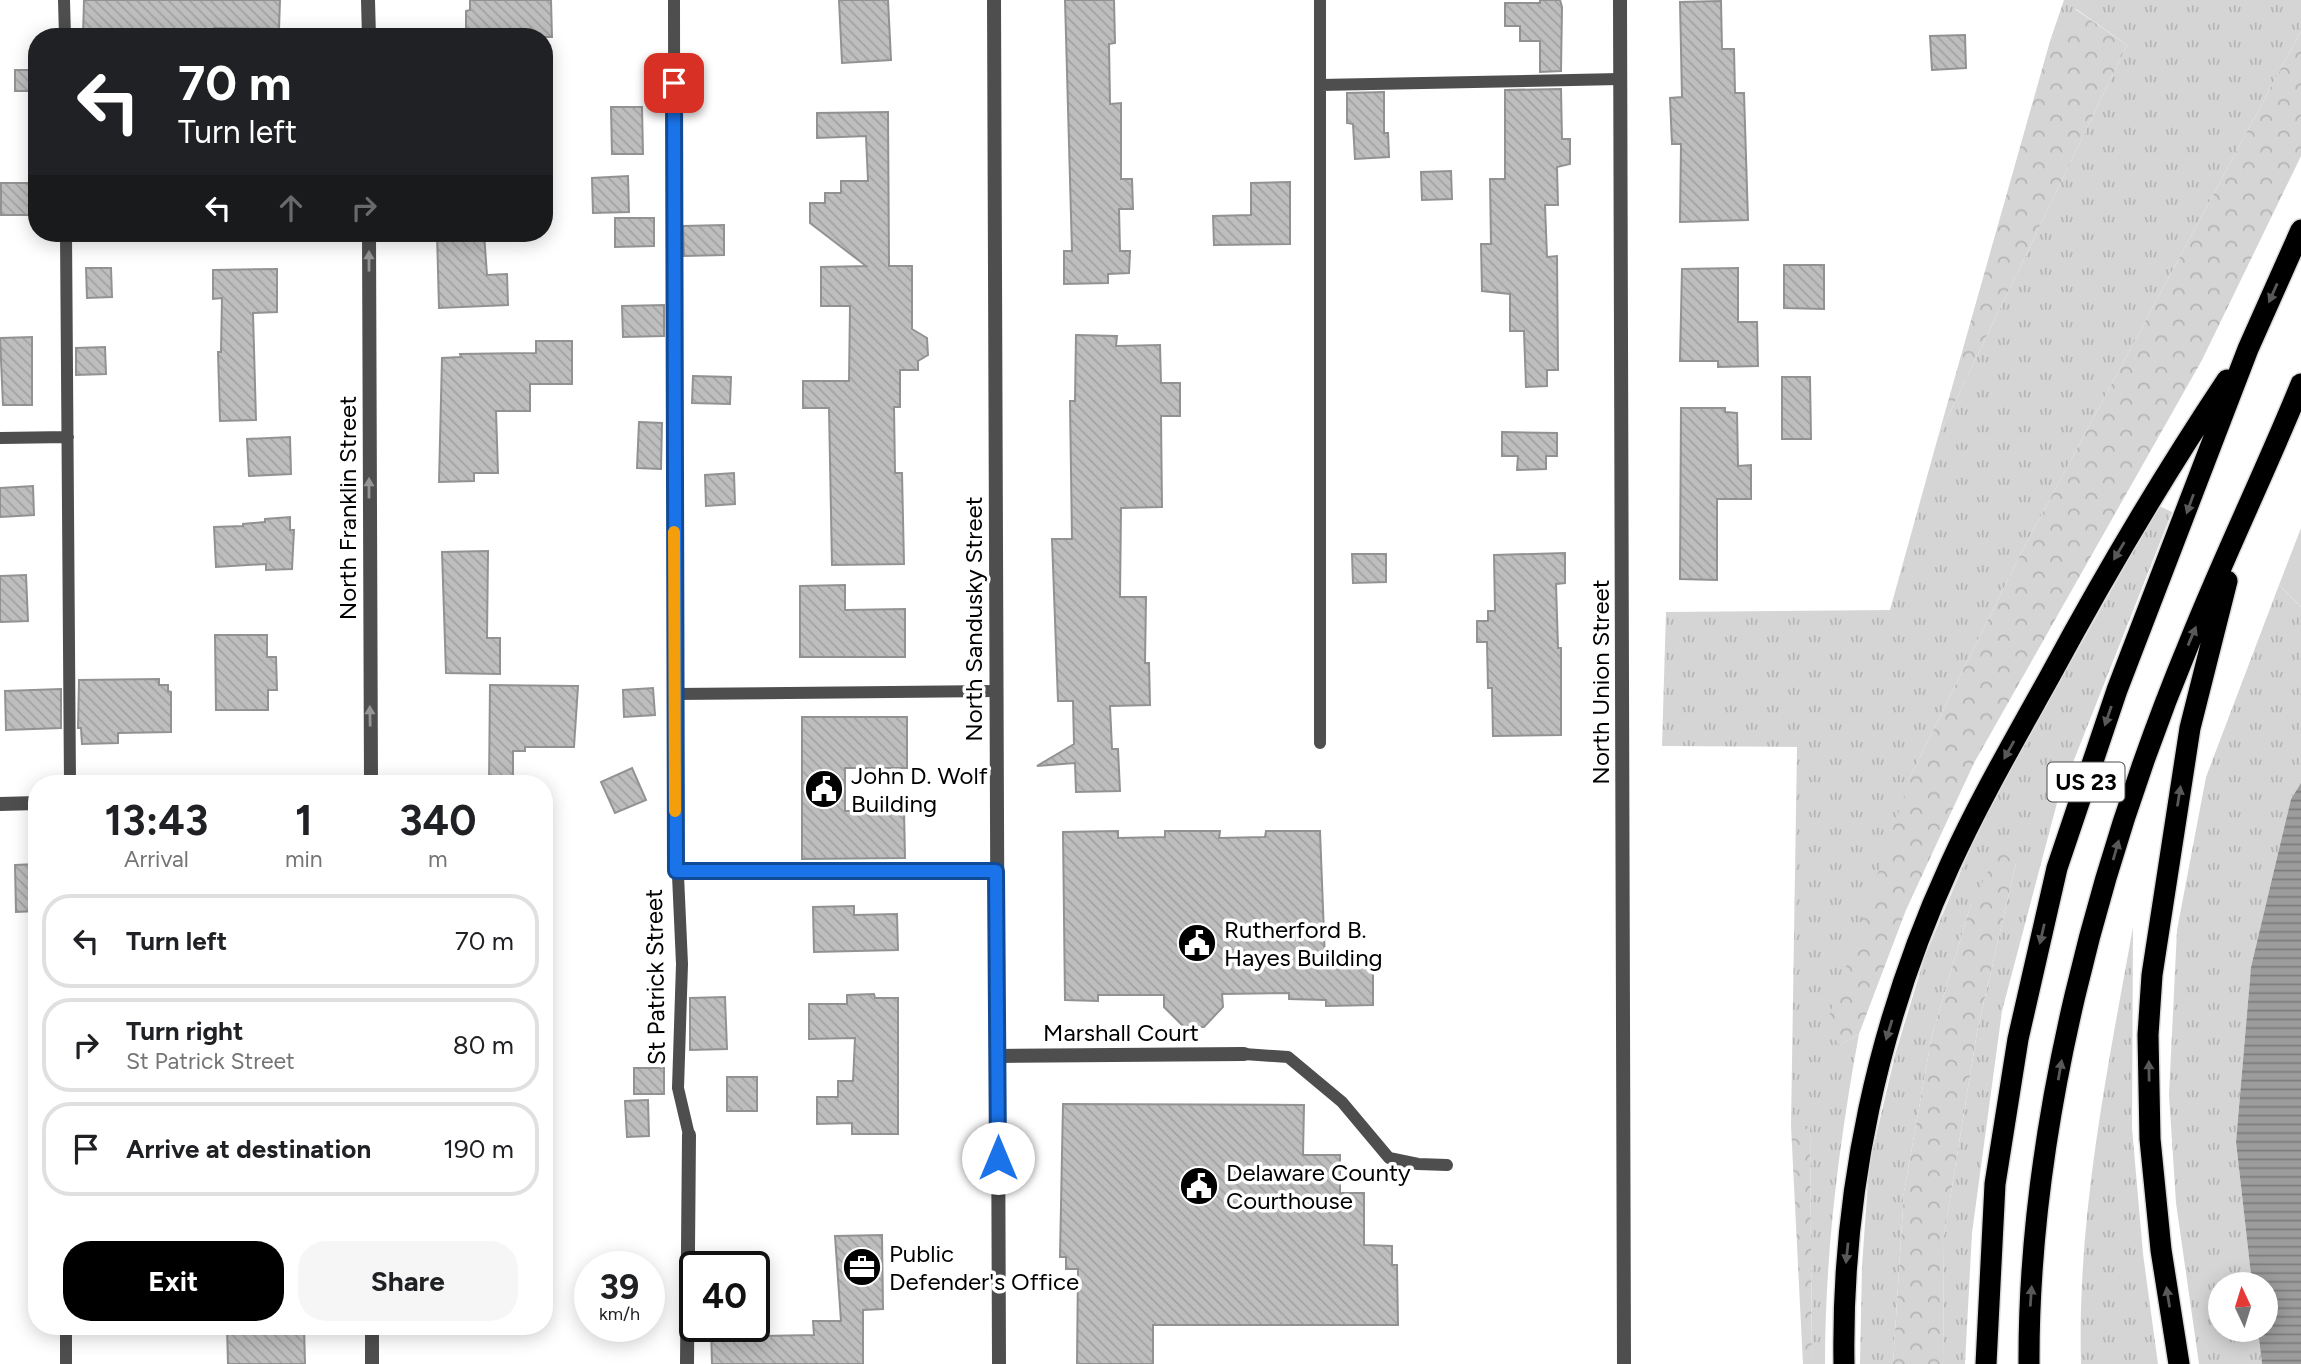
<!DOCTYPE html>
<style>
:root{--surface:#fff;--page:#f6f6f6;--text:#202124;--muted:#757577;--line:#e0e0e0;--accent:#000}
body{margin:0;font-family:Figtree,sans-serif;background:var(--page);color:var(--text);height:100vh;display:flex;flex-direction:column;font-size:26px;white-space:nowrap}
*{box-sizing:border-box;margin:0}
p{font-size:23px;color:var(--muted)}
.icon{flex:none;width:38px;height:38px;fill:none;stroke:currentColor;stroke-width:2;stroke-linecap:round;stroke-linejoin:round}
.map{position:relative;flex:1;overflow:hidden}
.drawer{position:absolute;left:28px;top:775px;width:525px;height:560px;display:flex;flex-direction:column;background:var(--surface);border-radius:28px;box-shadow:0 4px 18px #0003}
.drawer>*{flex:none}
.guide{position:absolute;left:28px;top:28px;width:525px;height:214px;border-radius:28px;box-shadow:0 4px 18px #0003;background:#202124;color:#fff;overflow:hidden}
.needle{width:46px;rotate:356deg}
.buttons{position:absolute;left:2208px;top:1272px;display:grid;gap:14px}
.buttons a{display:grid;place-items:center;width:70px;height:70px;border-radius:50%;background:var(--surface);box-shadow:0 4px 18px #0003;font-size:35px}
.speed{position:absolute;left:574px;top:1251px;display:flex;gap:14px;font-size:35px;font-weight:700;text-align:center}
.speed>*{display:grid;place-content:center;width:91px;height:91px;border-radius:50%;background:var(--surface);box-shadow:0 4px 18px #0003;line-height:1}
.speed small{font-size:18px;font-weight:400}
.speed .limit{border:4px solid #111;border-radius:10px;background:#fff;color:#111}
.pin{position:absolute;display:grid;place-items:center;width:60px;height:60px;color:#fff;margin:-30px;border-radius:14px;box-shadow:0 4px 10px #0006}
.me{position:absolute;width:77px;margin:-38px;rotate:0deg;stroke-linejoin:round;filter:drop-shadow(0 0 5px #0008)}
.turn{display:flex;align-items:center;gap:24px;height:147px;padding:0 35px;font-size:32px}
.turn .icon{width:91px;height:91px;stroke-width:2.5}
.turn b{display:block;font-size:49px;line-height:60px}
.lanes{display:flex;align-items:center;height:66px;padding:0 35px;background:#0003;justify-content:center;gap:35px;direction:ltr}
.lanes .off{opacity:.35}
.eta{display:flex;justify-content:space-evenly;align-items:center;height:119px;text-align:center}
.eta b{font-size:42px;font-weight:700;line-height:49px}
.primary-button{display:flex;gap:14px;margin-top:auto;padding:14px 35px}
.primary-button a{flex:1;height:80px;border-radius:28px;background:var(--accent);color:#fff;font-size:28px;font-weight:700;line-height:80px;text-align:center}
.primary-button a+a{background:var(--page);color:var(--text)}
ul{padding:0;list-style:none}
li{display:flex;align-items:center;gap:21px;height:94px;margin:0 14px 10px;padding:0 21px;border:4px solid var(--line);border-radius:28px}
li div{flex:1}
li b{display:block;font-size:26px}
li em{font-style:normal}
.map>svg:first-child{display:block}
</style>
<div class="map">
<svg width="2301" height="1364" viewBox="0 0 2301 1364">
<defs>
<pattern id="grass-tufts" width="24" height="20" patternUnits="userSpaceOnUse" patternTransform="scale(1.75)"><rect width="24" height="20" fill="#d5d5d5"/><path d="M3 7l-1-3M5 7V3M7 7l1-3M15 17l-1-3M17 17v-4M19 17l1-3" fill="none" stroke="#b5b5b5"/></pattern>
<pattern id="forest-crowns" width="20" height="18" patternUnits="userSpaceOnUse" patternTransform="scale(1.75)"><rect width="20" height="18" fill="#d5d5d5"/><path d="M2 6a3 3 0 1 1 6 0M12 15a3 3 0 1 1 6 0" fill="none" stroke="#b5b5b5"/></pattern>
<pattern id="water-rules" width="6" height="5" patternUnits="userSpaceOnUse" patternTransform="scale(1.75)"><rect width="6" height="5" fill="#9c9c9c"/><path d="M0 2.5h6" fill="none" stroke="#7d7d7d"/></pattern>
<pattern id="building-back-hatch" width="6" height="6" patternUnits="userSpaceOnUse" patternTransform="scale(1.75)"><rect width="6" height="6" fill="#bebebe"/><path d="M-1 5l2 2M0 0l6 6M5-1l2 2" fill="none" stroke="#a2a2a2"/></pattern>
</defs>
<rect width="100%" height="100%" fill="#fff"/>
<!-- grass -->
<path fill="url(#grass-tufts)" d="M 2064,0 L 2301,0 L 2301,31 L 2021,553 L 1912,773 L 1840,1045 L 1859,1034 C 1839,1143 1825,1253 1825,1364 L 1812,1364 L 1810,1127 L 1791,1126 L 1797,747 L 1662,746 L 1666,612 L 1890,610 L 1938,437 L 2127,45 L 2076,9 L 2050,41 Z
M 2159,506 L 2172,512 L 2057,803 L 2002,1011 L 1972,1233 L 1965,1364 L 1943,1364 L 1944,1236 L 1977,1032 L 2016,863 L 1971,904 L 1932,1035 L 1904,1192 L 1893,1364 L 1860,1364 L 1862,1266 L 1869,1166 L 1895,1055 L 1925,956 L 1984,816 Z
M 2279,585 L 2301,607 L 2301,783 L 2291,799 L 2251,967 L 2236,1142 L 2252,1284 L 2221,1284 L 2221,1330 L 2258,1330 L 2262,1364 L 2199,1364 L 2176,1203 L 2169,1095 L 2177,930 L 2206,777 Z
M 2133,927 L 2132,1128 L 2143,1254 L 2158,1364 L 2081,1364 C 2077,1216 2107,1072 2133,927 Z"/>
<!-- forest -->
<path fill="url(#forest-crowns)" d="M 2075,9 L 2127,45 L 1938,437 L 2050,41 Z
M 2301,31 L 2301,156 L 2202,360 L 1974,763 L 1906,910 L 1859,1034 L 1840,1045 L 1825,1028 L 1912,773 L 2021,553 Z
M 1999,850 L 2016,863 L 1977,1032 L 1944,1236 L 1943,1364 L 1893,1364 L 1904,1192 L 1932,1035 L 1971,904 Z
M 1791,1126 L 1810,1126 L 1812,1364 L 1803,1364 Z"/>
<!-- park -->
<path fill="#d5d5d5" d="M 2301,528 L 2301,607 L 2279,585 Z"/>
<!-- water -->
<path fill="url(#water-rules)" d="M 2301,783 L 2301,1364 L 2262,1364 L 2258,1330 L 2266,1330 L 2266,1284 L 2252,1284 L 2236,1142 L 2251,967 L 2291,799 Z"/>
<!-- building -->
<path fill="url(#building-back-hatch)" stroke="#929292" stroke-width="2" d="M 84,0 L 280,0 L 279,29 L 214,28 L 213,37 L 83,37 Z
M 470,0 L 551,0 L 552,37 L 473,37 L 473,34 L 466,34 L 466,11 L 470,10 Z
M 839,0 L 888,0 L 891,60 L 842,63 Z
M 1065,0 L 1114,0 L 1115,43 L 1109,44 L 1110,104 L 1121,103 L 1121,179 L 1132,179 L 1133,209 L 1119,209 L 1120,251 L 1130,251 L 1129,273 L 1108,274 L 1108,283 L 1064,284 L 1064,251 L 1072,251 Z
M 1540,0 L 1560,0 L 1562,7 L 1561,71 L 1540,72 L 1540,41 L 1520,41 L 1520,26 L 1505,26 L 1505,3 L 1540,3 Z
M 1721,1 L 1722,49 L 1734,49 L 1735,93 L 1744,93 L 1748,220 L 1680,222 L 1681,144 L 1672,144 L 1670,98 L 1682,97 L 1680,2 Z
M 1965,35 L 1966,68 L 1932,70 L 1930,36 Z
M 15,70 L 37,70 L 37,91 L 15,91 Z
M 1561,89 L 1562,139 L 1570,139 L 1570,164 L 1557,167 L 1558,205 L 1545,205 L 1547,257 L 1557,256 L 1558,370 L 1547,370 L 1547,386 L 1526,387 L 1524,331 L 1510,331 L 1510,294 L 1482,291 L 1481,244 L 1491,244 L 1490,179 L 1505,179 L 1505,90 Z
M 1384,92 L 1384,133 L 1388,133 L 1389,157 L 1355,159 L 1353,124 L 1347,123 L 1347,93 Z
M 611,107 L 642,107 L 643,154 L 612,154 Z
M 888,112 L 889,266 L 912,266 L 912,329 L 927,338 L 928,355 L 918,361 L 918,370 L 900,370 L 900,407 L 894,407 L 895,473 L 902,473 L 904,564 L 832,565 L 829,408 L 803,408 L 803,381 L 849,381 L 850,306 L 821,306 L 821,267 L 866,266 L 810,223 L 810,203 L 825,203 L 825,193 L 841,193 L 841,181 L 868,181 L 866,136 L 817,138 L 817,113 Z
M 1451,171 L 1452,199 L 1422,200 L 1421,172 Z
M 628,176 L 629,212 L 593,213 L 592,178 Z
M 1290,182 L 1290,244 L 1214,245 L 1213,216 L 1251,215 L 1251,183 Z
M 1,183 L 37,183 L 37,215 L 1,215 Z
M 615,218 L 654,218 L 654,246 L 615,247 Z
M 724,225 L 724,255 L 684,256 L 683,226 Z
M 437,233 L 484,233 L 487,275 L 507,274 L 508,305 L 439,308 Z
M 1784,265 L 1824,265 L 1824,309 L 1784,308 Z
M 86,268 L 111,268 L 112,297 L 87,298 Z
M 1738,268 L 1738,322 L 1757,322 L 1758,366 L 1718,367 L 1718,361 L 1680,361 L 1682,269 Z
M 277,269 L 277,312 L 253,313 L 256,420 L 220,421 L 218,352 L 221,352 L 222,298 L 213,299 L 213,270 Z
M 664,305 L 664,336 L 623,337 L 622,306 Z
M 1076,335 L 1117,336 L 1116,346 L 1160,345 L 1161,383 L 1180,383 L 1180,416 L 1161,416 L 1162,507 L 1121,508 L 1120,597 L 1146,597 L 1145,663 L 1149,663 L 1150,705 L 1110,706 L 1112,749 L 1118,749 L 1120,791 L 1076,792 L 1075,763 L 1037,766 L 1074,744 L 1073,701 L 1058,701 L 1052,539 L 1072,539 L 1070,401 L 1075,401 Z
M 32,337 L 32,405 L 3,405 L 0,338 Z
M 536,341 L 572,341 L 572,384 L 530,384 L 530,411 L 496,411 L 498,473 L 474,473 L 474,481 L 439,482 L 442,358 L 461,357 L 460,354 L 536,353 Z
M 105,347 L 106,374 L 76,375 L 76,348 Z
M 693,376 L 731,377 L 730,404 L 692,403 Z
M 1782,377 L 1810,377 L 1811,439 L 1782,439 Z
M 1681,408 L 1725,408 L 1725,412 L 1737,413 L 1738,466 L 1751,465 L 1751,499 L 1717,499 L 1717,580 L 1680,579 Z
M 639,422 L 662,423 L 661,469 L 637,468 Z
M 1502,432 L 1557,433 L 1557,456 L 1546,456 L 1546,469 L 1517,470 L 1518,456 L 1502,456 Z
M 290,437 L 291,474 L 249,476 L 247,439 Z
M 734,473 L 735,504 L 706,506 L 705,475 Z
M 33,486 L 34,515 L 0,517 L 0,488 Z
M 290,517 L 290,530 L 294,530 L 292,569 L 266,570 L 266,564 L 216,567 L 214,527 L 243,526 L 243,524 L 265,522 L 265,519 Z
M 488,551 L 487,638 L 500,638 L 500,674 L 446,673 L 442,552 Z
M 1565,553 L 1565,583 L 1556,584 L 1558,648 L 1561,648 L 1561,735 L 1493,736 L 1492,688 L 1488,688 L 1487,642 L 1477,642 L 1477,621 L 1488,621 L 1488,611 L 1495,611 L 1494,555 Z
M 1352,554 L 1386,554 L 1386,582 L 1353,583 Z
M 26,575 L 28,621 L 0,622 L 0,576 Z
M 845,585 L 845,610 L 905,609 L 905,657 L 800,657 L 800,586 Z
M 215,635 L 267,635 L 267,657 L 276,657 L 277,690 L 268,690 L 268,710 L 216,710 Z
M 159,679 L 159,685 L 168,685 L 168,691 L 171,692 L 171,732 L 118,733 L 118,743 L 82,744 L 81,728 L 78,728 L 79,680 Z
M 490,685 L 578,686 L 574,747 L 525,747 L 525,751 L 513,751 L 513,784 L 489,784 Z
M 653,688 L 655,715 L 624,717 L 623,690 Z
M 61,689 L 61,728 L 6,730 L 5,691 Z
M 802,717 L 907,717 L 907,768 L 845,768 L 845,811 L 904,810 L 905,858 L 802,859 Z
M 632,768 L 646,800 L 615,813 L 601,782 Z
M 1118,831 L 1118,838 L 1165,837 L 1165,831 L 1220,831 L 1219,838 L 1265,837 L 1266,831 L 1320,831 L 1325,960 L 1373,959 L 1373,1005 L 1326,1006 L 1326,1000 L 1289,999 L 1289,993 L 1222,994 L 1223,1007 L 1204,1027 L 1183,1026 L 1164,1007 L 1164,995 L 1098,995 L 1098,1001 L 1065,1000 L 1063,832 Z
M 37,864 L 37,911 L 16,912 L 15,865 Z
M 854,906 L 854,915 L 897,914 L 898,950 L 814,952 L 813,907 Z
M 874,994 L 875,998 L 898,998 L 898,1134 L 852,1134 L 852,1123 L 817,1124 L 817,1097 L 838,1097 L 838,1081 L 853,1081 L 855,1038 L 809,1039 L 809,1004 L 847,1004 L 847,995 Z
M 725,997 L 727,1049 L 690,1050 L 690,998 Z
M 634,1068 L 664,1068 L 664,1094 L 634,1094 Z
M 727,1077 L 757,1077 L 757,1111 L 727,1111 Z
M 648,1100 L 649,1136 L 627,1137 L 625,1101 Z
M 1063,1104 L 1304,1105 L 1303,1155 L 1340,1155 L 1340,1193 L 1364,1193 L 1364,1245 L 1392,1246 L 1392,1265 L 1397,1265 L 1398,1325 L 1153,1325 L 1153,1364 L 1077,1364 L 1078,1269 L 1066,1269 L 1066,1257 L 1060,1257 Z
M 882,1235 L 883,1309 L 863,1310 L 863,1364 L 712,1364 L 711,1326 L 761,1326 L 761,1336 L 814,1335 L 813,1321 L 841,1321 L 835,1236 Z
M 227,1326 L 304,1326 L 305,1364 L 228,1364 Z"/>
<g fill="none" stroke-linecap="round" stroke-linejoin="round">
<!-- motorway casing -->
<g stroke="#dbdbdb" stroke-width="24">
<path id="motorway" d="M 1844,1364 C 1841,1193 1878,1022 1949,867 C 1979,801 2015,739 2050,676 C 2105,574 2163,476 2227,380
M 1986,1364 L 1995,1184 L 2018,1039 L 2057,868 L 2117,690 L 2248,349 L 2301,230
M 2029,1364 C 2028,1126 2099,860 2190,641 C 2225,554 2266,470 2301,384
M 2179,1364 L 2161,1250 L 2150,1139 L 2148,1035 L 2152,975 L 2190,728 L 2227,581"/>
</g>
<!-- service -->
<path stroke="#4e4e4e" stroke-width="12" d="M 64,0 L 65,37
M 674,0 L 675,809 L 682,964 L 678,1088 L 689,1135
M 1320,0 L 1320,743
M 1320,85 L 1620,79
M 66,233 L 70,784
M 0,438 L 68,437
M 674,694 L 995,691
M 676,871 L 996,871
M 1244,1054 L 1288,1057 L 1342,1102 L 1389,1158 L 1418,1164 L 1447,1165
M 66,1364 L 66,1326"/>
<!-- minor -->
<path stroke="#4e4e4e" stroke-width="14" d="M 368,0 L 369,37
M 1620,0 L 1624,1364
M 369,233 L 371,784
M 0,804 L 37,803
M 997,1056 L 1244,1054
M 372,1326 L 372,1364
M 687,1364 L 689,1135"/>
<!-- tertiary -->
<path stroke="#4e4e4e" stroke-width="14" d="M 994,0 L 999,1364"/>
<!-- motorway -->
<use href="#motorway" stroke="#000" stroke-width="21"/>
</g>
<!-- one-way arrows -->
<defs><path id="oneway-solid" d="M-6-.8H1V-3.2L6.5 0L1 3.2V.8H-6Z" transform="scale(1.75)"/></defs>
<g fill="#959595">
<use href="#oneway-solid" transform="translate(369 261) rotate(-90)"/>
<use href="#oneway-solid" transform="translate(369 488) rotate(-90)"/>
<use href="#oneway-solid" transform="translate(370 716) rotate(-91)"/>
</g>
<g fill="#595959">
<use href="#oneway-solid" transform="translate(2273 293) rotate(114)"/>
<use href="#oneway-solid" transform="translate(2190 504) rotate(110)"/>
<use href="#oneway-solid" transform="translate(2119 551) rotate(121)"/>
<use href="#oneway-solid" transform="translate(2192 636) rotate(-67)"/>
<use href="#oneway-solid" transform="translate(2108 716) rotate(109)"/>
<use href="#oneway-solid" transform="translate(2009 750) rotate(119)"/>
<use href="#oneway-solid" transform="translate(2179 796) rotate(-81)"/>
<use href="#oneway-solid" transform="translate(2116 850) rotate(-74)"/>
<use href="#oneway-solid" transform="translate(2042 934) rotate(103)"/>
<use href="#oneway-solid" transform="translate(1889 1030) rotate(107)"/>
<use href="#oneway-solid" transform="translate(2060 1070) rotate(-80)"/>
<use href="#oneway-solid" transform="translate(2149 1071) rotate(-91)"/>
<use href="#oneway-solid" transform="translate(1847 1253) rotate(96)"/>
<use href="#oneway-solid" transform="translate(2031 1296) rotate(-86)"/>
<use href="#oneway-solid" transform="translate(2168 1297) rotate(-99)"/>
</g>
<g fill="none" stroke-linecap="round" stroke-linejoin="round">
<!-- route casing -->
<g stroke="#114b97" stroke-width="18">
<path id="route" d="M 674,83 L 676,871 L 996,871 L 998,1158"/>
</g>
<!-- route -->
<use href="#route" stroke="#1a73e8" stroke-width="12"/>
<!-- slow -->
<path stroke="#f59e0b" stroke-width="12" d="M 674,532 L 675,811"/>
</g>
<!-- icons -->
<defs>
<g id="civic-disc" transform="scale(2.0125)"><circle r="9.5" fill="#000" stroke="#fff"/><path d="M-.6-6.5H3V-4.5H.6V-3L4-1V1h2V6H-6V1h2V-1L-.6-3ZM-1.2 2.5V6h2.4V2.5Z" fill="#fff"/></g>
<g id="office-disc" transform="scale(2.0125)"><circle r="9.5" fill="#000" stroke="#fff"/><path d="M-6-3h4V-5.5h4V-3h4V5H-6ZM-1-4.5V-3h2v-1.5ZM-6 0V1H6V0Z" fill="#fff"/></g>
</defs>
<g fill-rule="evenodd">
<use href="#civic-disc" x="824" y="789"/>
<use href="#civic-disc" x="1197" y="943"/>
<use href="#civic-disc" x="1199" y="1186"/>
<use href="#office-disc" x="862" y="1267"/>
</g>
<g text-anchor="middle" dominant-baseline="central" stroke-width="7" stroke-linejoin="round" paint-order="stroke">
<!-- shield labels -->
<rect fill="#fff" stroke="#4c4c4c" stroke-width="2" x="2047.5" y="762.5" width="77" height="39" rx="5"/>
<g font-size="23" font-weight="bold" fill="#000">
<text x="2086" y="782">US 23</text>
</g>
<!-- street labels -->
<g font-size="24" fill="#000" stroke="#fff">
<text transform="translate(347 508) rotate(-90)">North Franklin Street</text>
<text transform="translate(973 619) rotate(-90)">North Sandusky Street</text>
<text transform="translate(1600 682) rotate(-90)">North Union Street</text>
<text transform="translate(655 977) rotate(-91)">St Patrick Street</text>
<text x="1121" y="1032">Marshall Court</text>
</g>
<!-- poi labels -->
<g font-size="24" fill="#000" stroke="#fff" text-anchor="start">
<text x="851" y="775">John D. Wolf<tspan x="851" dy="28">Building</tspan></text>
<text x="1224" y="929">Rutherford B.<tspan x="1224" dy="28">Hayes Building</tspan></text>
<text x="1226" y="1172">Delaware County<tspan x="1226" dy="28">Courthouse</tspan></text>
<text x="889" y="1253">Public<tspan x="889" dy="28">Defender's Office</tspan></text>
</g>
</g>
</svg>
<div class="buttons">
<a><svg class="needle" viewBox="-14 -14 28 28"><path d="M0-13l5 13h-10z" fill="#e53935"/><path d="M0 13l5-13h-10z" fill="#757577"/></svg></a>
</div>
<div class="speed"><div>39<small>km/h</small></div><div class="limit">40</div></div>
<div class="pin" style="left:674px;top:83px;background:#d93025"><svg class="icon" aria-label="arrive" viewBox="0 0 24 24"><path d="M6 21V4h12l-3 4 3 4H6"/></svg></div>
<svg class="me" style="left:998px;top:1158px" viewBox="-20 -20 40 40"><circle r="19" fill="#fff"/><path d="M0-13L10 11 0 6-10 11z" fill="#1a73e8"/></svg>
<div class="guide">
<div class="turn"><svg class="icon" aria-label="left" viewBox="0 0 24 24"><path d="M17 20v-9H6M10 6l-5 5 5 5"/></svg><div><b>70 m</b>Turn left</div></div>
<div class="lanes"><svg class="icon" aria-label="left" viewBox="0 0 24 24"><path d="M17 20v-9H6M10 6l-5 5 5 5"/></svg><svg class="icon off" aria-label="ahead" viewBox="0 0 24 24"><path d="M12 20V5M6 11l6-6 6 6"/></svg><svg class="icon off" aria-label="right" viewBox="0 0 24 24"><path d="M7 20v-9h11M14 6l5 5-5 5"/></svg></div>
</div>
<section class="drawer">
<div class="eta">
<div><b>13:43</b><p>Arrival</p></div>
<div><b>1</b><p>min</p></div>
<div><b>340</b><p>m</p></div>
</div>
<ul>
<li><svg class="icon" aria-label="left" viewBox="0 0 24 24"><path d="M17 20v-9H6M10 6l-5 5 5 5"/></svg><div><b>Turn left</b></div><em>70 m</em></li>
<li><svg class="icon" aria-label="right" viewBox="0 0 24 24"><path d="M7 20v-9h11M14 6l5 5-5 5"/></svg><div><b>Turn right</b><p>St Patrick Street</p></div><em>80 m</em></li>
<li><svg class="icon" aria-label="arrive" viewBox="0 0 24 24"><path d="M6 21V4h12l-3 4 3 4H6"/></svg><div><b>Arrive at destination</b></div><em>190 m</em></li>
</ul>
<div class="primary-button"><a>Exit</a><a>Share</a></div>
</section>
</div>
